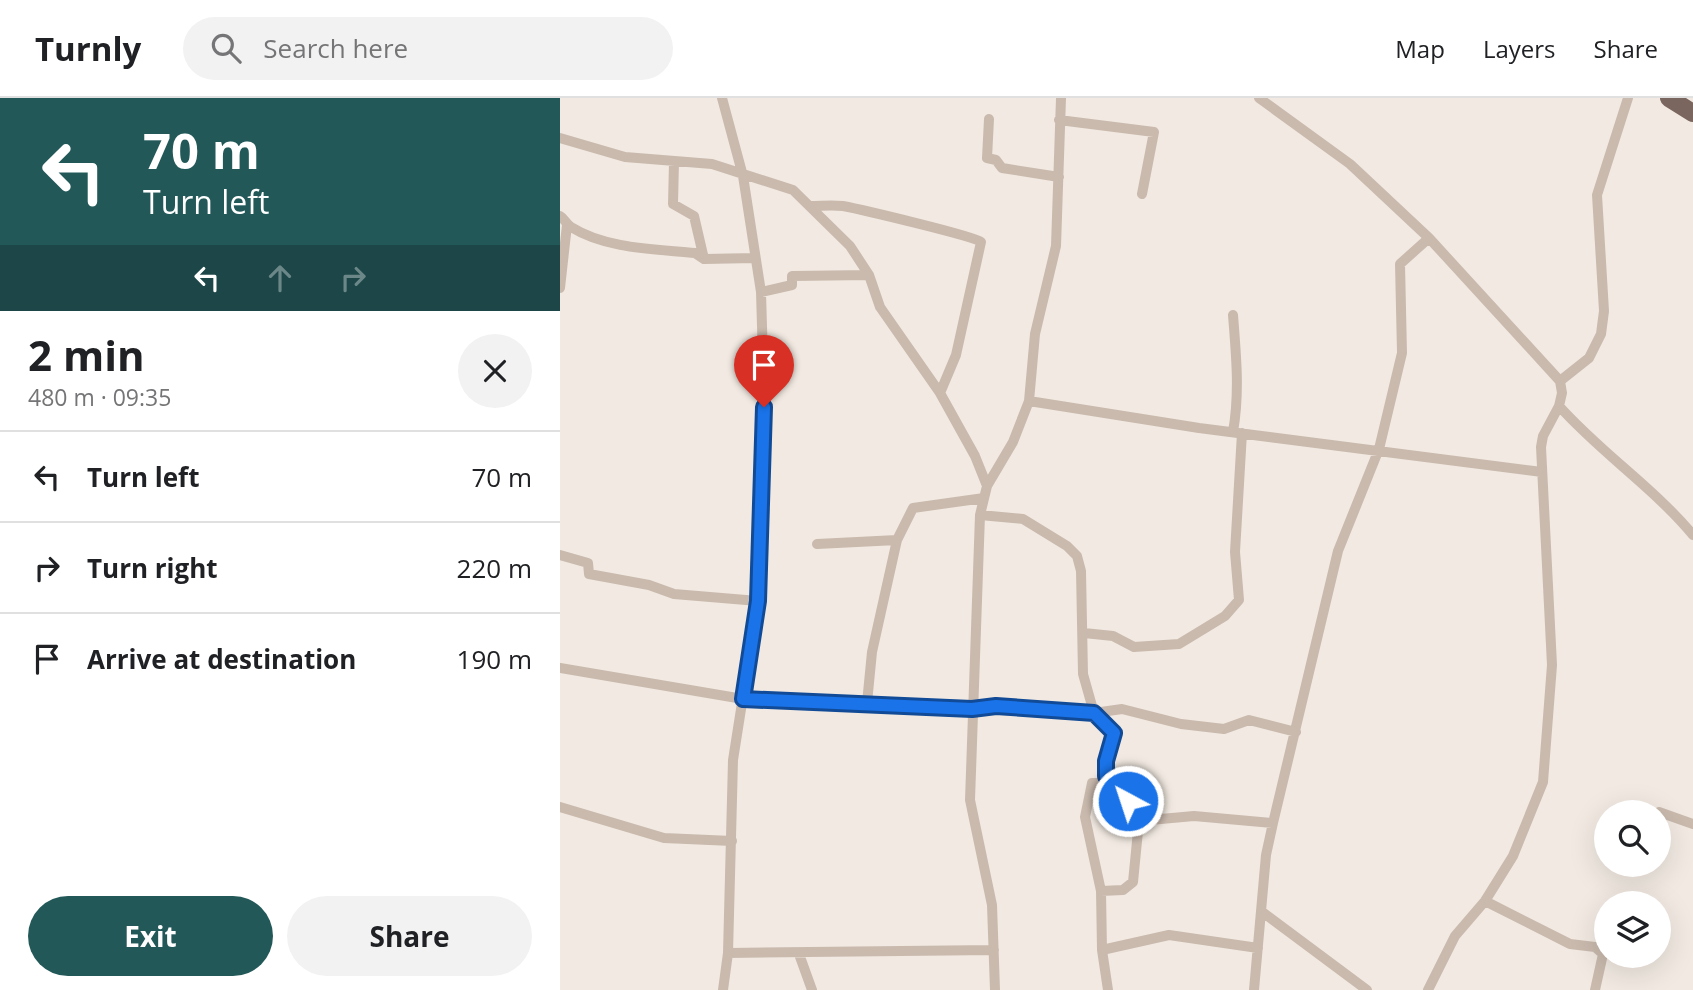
<!DOCTYPE html>
<meta charset="utf-8">
<style>
:root{--surface:#fff;--page:#f2f2f2;--text:#202124;--muted:#757577;--line:#e0e0e0;--accent:#235859}
body{margin:0;font-family:"Open Sans",sans-serif;background:var(--page);color:var(--text);height:100vh;display:flex;flex-direction:column;font-size:26px;white-space:nowrap}
*{box-sizing:border-box;margin:0}
p{font-size:23px;color:var(--muted)}
.icon{flex:none;width:38px;height:38px;fill:none;stroke:currentColor;stroke-width:2;stroke-linecap:round;stroke-linejoin:round}
.map{position:relative;flex:1;overflow:hidden}
.side{display:flex;flex-direction:column;background:var(--surface);width:560px}
.side>*{flex:none}
.hud{background:#235859;color:#fff;overflow:hidden}
.fabs{position:absolute;left:1034px;top:702px;display:grid;gap:14px}
.fabs a{display:grid;place-items:center;width:77px;height:77px;border-radius:50%;background:var(--surface);box-shadow:0 7px 28px #0002;font-size:35px}
.pin{position:absolute;display:grid;place-items:center;width:60px;height:60px;color:#fff;margin:-72px -30px;border-radius:50% 50% 50% 0;rotate:-45deg;box-shadow:0 0 7px #0007}
.pin .icon{rotate:45deg}
.me{position:absolute;width:77px;margin:-38px;rotate:320deg;stroke-linejoin:round;filter:drop-shadow(0 0 5px #0008)}
.turn{display:flex;align-items:center;gap:24px;height:147px;padding:0 28px;font-size:32px}
.turn .icon{width:91px;height:91px;stroke-width:2.5}
.turn b{display:block;font-size:49px;line-height:60px}
.lanes{display:flex;align-items:center;height:66px;padding:0 28px;background:#0003;justify-content:center;gap:35px;direction:ltr}
.lanes .off{opacity:.35}
.round{display:grid;place-items:center;flex:none;width:74px;height:74px;border-radius:37px;background:var(--page)}
.headline{display:flex;align-items:center;justify-content:space-between;height:119px;padding:0 28px}
h1{font-size:42px;font-weight:700;line-height:52px}
.cta{display:flex;gap:14px;margin-top:auto;padding:14px 28px}
.cta a{flex:1;height:80px;border-radius:42px;background:var(--accent);color:#fff;font-size:28px;font-weight:700;line-height:80px;text-align:center}
.cta a+a{background:var(--page);color:var(--text)}
ul{padding:0;list-style:none}
li{display:flex;align-items:center;gap:21px;height:91px;padding:0 28px;border-top:2px solid var(--line)}
li div{flex:1}
li b{display:block;font-size:26px}
li em{font-style:normal}
header{display:flex;align-items:center;gap:42px;box-sizing:border-box;height:98px;padding:0 35px;background:var(--surface);border-bottom:2px solid var(--line)}
header strong{font-size:33px}
nav{display:flex;gap:38px;margin-inline-start:auto;font-size:24px}
.search{width:490px;height:63px;background:var(--page);display:flex;align-items:center;gap:18px;box-sizing:border-box;padding:0 24px;border-radius:38px;color:var(--muted);font-size:26px}
main{display:flex;flex:1;min-height:0}
.map>svg:first-child{display:block}
</style>
<header>
<strong>Turnly</strong>
<div class="search"><svg class="icon" aria-label="search" viewBox="0 0 24 24"><circle cx="10" cy="10" r="6"/><path d="M15 15l6 6"/></svg>Search here</div>
<nav><a>Map</a><a>Layers</a><a>Share</a></nav>
</header>
<main>
<section class="side">
<div class="hud">
<div class="turn"><svg class="icon" aria-label="left" viewBox="0 0 24 24"><path d="M17 20v-9H6M10 6l-5 5 5 5"/></svg><div><b>70 m</b>Turn left</div></div>
<div class="lanes"><svg class="icon" aria-label="left" viewBox="0 0 24 24"><path d="M17 20v-9H6M10 6l-5 5 5 5"/></svg><svg class="icon off" aria-label="ahead" viewBox="0 0 24 24"><path d="M12 20V5M6 11l6-6 6 6"/></svg><svg class="icon off" aria-label="right" viewBox="0 0 24 24"><path d="M7 20v-9h11M14 6l5 5-5 5"/></svg></div>
</div>
<div class="headline"><div><h1>2 min</h1><p>480 m · 09:35</p></div><a class="round"><svg class="icon" aria-label="close" viewBox="0 0 24 24"><path d="M6 6l12 12M18 6L6 18"/></svg></a></div>
<ul>
<li><svg class="icon" aria-label="left" viewBox="0 0 24 24"><path d="M17 20v-9H6M10 6l-5 5 5 5"/></svg><div><b>Turn left</b></div><em>70 m</em></li>
<li><svg class="icon" aria-label="right" viewBox="0 0 24 24"><path d="M7 20v-9h11M14 6l5 5-5 5"/></svg><div><b>Turn right</b></div><em>220 m</em></li>
<li><svg class="icon" aria-label="arrive" viewBox="0 0 24 24"><path d="M6 21V4h12l-3 4 3 4H6"/></svg><div><b>Arrive at destination</b></div><em>190 m</em></li>
</ul>
<div class="cta"><a>Exit</a><a>Share</a></div>
</section>
<div class="map">
<svg width="1133" height="892" viewBox="0 0 1133 892">
<rect width="100%" height="100%" fill="#f2eae2"/>
<g fill="none" stroke-linecap="round" stroke-linejoin="round">
<!-- minor -->
<path stroke="#cabaae" stroke-width="10" d="M 162,0 L 183,78 L 201,194 L 205,331 L 198,503 L 173,662 L 168,855 L 163,892
M 699,0 L 790,66 L 869,140 L 1000,283
M 1068,0 L 1037,97 L 1044,213 L 1041,236 L 1029,260 L 1000,283 L 1002,295 L 999,308 C 1041,355 1093,389 1133,437
M 429,21 L 427,60 L 436,62 L 442,70 L 499,79
M 499,22 L 594,34 L 582,96
M 0,40 L 65,59 L 152,66 L 233,92 L 290,148 L 309,177 L 320,209 L 380,295 L 415,358 L 427,388
M 114,64 L 113,106 L 134,118 L 144,161
M 250,108 C 261,108 272,107 283,108 C 299,111 414,138 421,144 L 396,257 L 380,295
M 0,118 C 5,121 6,126 11,129 C 46,151 95,151 135,155 L 144,161 L 195,160
M 0,190 L 7,127
M 201,194 L 232,187 L 232,178 L 309,177
M 673,217 C 676,256 680,294 673,334
M 469,303 L 639,330 L 982,374
M 420,417 L 463,421 L 507,448 L 517,458 L 521,473 L 523,576 L 534,615 L 554,635 L 546,663 L 546,678 L 566,689 L 568,703 L 579,723 L 573,784 L 563,792 L 541,793 L 542,852 L 548,892
M 257,446 L 337,442 L 353,410 L 424,400
M 0,457 L 28,465 L 29,476 L 89,487 L 114,496 L 198,503
M 524,535 L 553,538 L 574,549 L 619,546 L 665,518 L 679,502 L 675,454 L 682,335
M 0,570 L 183,601 L 412,611 L 436,608 L 476,613 L 534,615 L 562,611 L 621,626 L 664,631 L 689,622 L 736,634
M 307,605 L 312,554 L 337,442
M 0,709 L 104,740 L 172,743
M 1099,714 L 1133,726
M 579,723 L 634,718 L 713,725
M 541,793 L 525,719 L 532,685 L 546,685 L 546,678
M 925,803 L 1010,846 L 1035,849 L 1043,856 L 1035,892
M 701,813 L 807,892
M 542,852 L 609,837 L 698,850
M 168,855 L 434,852
M 239,856 L 252,892
M 435,892 L 432,807 L 410,702 L 420,417 L 427,388 L 453,344 L 469,303 L 475,236 L 496,148 L 501,0
M 694,892 L 706,757 L 713,725 L 778,453 L 819,351 L 842,255 L 840,166 L 869,140
M 868,892 L 895,838 L 925,803 L 953,758 L 983,684 L 992,567 L 981,349 L 983,338 L 999,308"/>
<!-- primary -->
<path stroke="#7a665e" stroke-width="18" d="M 1109,0 L 1133,15"/>
</g>
<g fill="none" stroke-linecap="round" stroke-linejoin="round">
<!-- route casing -->
<g stroke="#114b97" stroke-width="18">
<path id="route" d="M 204,309 L 198,503 L 183,601 L 412,611 L 436,608 L 534,615 L 554,635 L 546,663 L 546,678 L 566,689 L 568,703"/>
</g>
<!-- route -->
<use href="#route" stroke="#1a73e8" stroke-width="12"/>
</g>
</svg>
<div class="fabs">
<a><svg class="icon" aria-label="search" viewBox="0 0 24 24"><circle cx="10" cy="10" r="6"/><path d="M15 15l6 6"/></svg></a>
<a><svg class="icon" aria-label="layers" viewBox="0 0 24 24"><path d="M12 4l9 5-9 5-9-5zM3 14l9 5 9-5"/></svg></a>
</div>
<div class="pin" style="left:204px;top:309px;background:#d93025"><svg class="icon" aria-label="arrive" viewBox="0 0 24 24"><path d="M6 21V4h12l-3 4 3 4H6"/></svg></div>
<svg class="me" style="left:568px;top:703px" viewBox="-20 -20 40 40"><circle r="17" fill="#1a73e8" stroke="#fff" stroke-width="3"/><path d="M0-11L8 9 0 5-8 9z" fill="#fff"/></svg>
</div>
</main>
